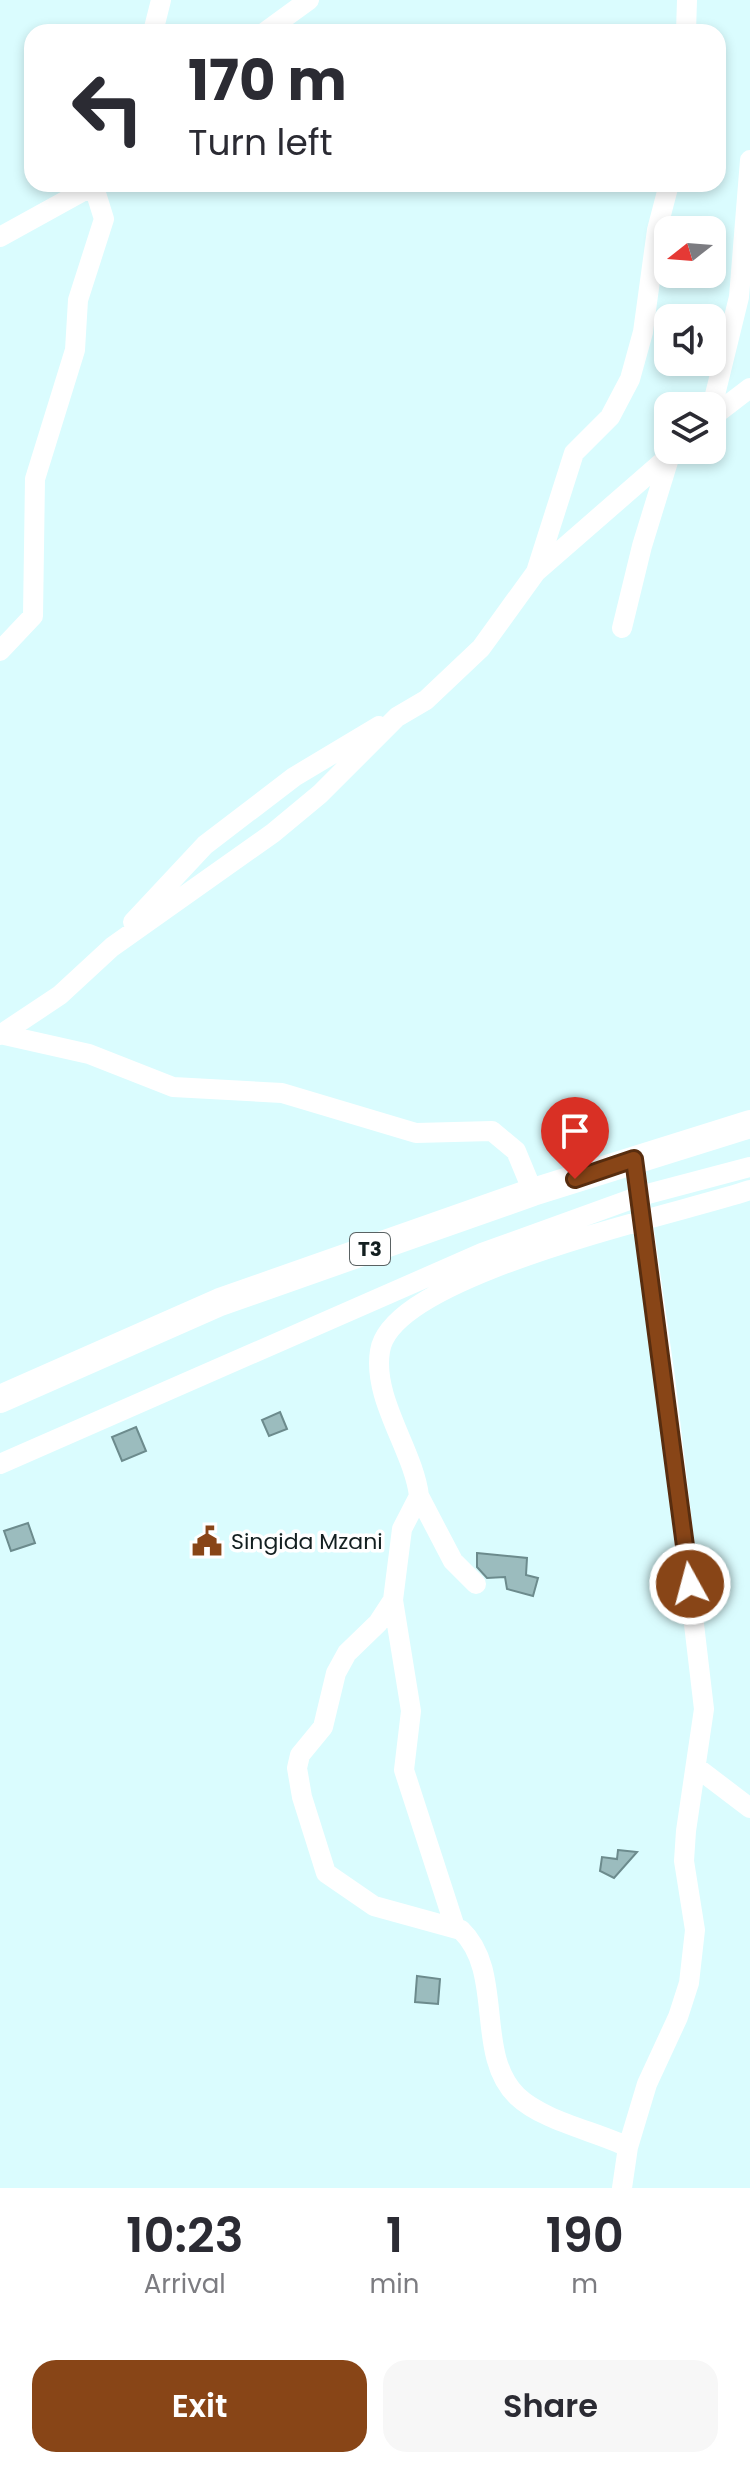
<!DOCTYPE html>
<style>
:root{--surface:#fff;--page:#f7f7f7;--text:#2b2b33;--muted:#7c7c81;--accent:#884517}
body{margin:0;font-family:Poppins,sans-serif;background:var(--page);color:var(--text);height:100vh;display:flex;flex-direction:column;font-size:30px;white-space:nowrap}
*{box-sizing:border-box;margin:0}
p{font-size:26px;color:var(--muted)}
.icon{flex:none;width:44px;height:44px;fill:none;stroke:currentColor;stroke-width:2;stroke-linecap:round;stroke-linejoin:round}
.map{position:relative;height:2188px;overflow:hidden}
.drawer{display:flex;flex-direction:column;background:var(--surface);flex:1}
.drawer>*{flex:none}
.hud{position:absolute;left:24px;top:24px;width:702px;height:168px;border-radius:24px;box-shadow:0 4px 12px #0003;background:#fff;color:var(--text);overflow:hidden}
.needle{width:52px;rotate:253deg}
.controls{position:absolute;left:654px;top:216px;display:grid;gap:16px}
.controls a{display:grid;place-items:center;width:72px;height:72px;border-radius:16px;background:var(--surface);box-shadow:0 4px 12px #0003;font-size:40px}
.pin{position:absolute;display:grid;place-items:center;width:68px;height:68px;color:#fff;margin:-82px -34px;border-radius:50% 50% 50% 0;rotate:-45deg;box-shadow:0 0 8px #0007}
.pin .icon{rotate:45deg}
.me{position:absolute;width:88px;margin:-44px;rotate:353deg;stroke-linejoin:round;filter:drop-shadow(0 0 6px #0008)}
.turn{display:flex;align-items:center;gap:28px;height:168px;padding:0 32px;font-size:36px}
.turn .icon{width:104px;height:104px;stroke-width:2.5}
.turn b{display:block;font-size:56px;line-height:68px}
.eta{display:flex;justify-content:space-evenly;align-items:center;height:136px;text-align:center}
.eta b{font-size:48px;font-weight:600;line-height:56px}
.cta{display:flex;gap:16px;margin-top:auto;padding:16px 32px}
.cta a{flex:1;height:92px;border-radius:24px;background:var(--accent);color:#fff;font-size:32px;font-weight:600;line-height:92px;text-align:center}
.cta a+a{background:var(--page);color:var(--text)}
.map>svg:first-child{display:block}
</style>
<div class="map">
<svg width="750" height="2188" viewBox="0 0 750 2188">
<rect width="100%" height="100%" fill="#dafcfe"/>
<!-- building -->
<path fill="#9bbcbe" stroke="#6c8b8d" stroke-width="2" d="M 280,1412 L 287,1429 L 269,1436 L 262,1420 Z
M 136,1427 L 146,1451 L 122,1461 L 112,1437 Z
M 28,1523 L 35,1543 L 11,1551 L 4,1531 Z
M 477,1553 L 527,1558 L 526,1575 L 538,1578 L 533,1596 L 507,1589 L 505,1577 L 487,1578 L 477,1567 Z
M 618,1850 L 637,1852 L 614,1878 L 600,1871 L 602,1857 L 617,1859 Z
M 417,1976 L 440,1979 L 438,2004 L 415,2002 Z"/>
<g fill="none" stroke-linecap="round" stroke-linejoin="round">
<!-- minor -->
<path stroke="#fff" stroke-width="20" d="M 153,32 L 161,0
M 265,32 L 309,0
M 686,32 L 687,0
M 0,237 L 96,184
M 712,407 L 739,297 L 750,160
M 712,417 L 750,388
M 536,572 L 574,453 L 610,417 L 630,379 L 643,332 L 657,230 L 669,184
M 622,628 L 642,546 L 670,455
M 0,651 L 33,616 L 35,479 L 75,350 L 78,300 L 104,219 L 94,187
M 133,922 L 205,845 L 294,777 L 379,726
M 0,1034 L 89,1054 L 173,1087 L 282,1093 L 416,1133 L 492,1131 L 516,1151 L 533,1192
M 0,1035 L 60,995 L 112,947 L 273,833 L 320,794 L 397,717 L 426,700 L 481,648 L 536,572 L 676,450
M 0,1464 L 482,1253 L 640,1196 L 750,1167
M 419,1496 L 453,1561 L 476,1584
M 393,1600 L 378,1623 L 347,1653 L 336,1673 L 323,1727 L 300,1755 L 297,1768 L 302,1797 L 326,1873 L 374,1906 L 461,1930 C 505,1972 474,2054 517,2096 C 543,2121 595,2131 628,2147
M 696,1767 L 750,1808
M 455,1927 L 404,1770 L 411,1711 L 393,1600 L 402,1529 L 419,1496 C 414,1451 372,1399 380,1351 C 392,1273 680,1214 750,1190
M 622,2188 L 628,2147 L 647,2084 L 678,2017 L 689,1983 L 695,1930 L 684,1861 L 686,1831 L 704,1709 L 665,1378 L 634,1159"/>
<!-- highway -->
<path stroke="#fff" stroke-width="28" d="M 0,1399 L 220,1302 L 533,1192 L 750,1124"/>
</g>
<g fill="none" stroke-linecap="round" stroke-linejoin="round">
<!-- route casing -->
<g stroke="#582d0f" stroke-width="20">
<path id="route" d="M 575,1179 L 634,1159 L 690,1584"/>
</g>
<!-- route -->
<use href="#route" stroke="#884517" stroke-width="14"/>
</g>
<!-- icons -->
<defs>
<g id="civic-bare" transform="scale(2.4)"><path d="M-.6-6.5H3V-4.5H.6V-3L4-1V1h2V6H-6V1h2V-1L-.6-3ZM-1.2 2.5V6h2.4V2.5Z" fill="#884517" stroke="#fff" stroke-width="2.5" paint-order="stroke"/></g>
</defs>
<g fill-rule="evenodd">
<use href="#civic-bare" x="207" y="1541"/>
</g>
<g text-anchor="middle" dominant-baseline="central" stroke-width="7" stroke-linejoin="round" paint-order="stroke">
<!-- shield labels -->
<rect fill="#fff" stroke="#5a6263" stroke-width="2" x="350" y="1233" width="40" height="32" rx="6"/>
<g font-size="20" font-weight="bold" fill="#131f20">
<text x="370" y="1249">T3</text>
</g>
<!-- poi labels -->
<g font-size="22" fill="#131f20" stroke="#fff" text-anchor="start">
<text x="231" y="1541">Singida Mzani</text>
</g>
</g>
</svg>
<div class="controls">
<a><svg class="needle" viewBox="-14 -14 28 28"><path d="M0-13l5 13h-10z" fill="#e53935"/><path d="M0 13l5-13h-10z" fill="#7c7c81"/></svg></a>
<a><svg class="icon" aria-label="sound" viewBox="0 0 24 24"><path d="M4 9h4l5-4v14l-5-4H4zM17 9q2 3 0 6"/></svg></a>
<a><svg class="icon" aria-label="layers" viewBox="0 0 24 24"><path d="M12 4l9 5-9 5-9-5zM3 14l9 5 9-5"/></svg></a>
</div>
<div class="pin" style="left:575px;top:1179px;background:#d93025"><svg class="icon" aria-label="arrive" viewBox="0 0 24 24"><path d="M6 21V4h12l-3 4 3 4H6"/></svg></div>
<svg class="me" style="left:690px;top:1584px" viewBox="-20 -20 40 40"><circle r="17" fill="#884517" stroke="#fff" stroke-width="3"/><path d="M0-11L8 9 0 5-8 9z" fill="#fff"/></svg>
<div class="hud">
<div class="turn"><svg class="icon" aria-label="left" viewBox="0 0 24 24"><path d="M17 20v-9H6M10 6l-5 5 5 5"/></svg><div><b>170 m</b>Turn left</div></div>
</div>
</div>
<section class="drawer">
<div class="eta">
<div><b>10:23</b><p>Arrival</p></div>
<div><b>1</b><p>min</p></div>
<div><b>190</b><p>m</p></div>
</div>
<div class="cta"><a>Exit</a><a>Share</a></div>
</section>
